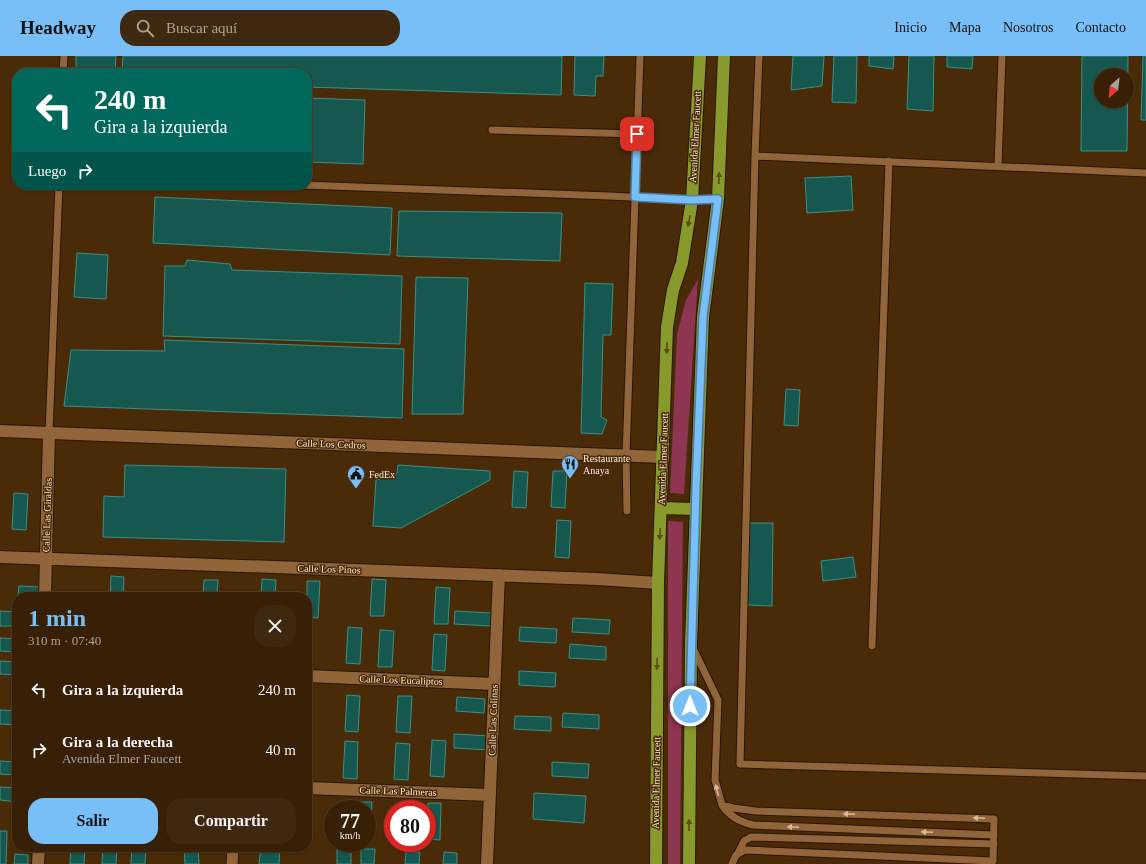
<!DOCTYPE html>
<html lang="es">
<meta charset="utf-8">
<style>
:root{--surface:#382006;--page:#3f2810;--text:#f1f3f6;--muted:#aba39b;--line:#523e28;--accent:#78bff7}
body{margin:0;font-family:"Times New Roman",serif;background:var(--page);color:var(--text);height:100vh;display:flex;flex-direction:column;font-size:15px;white-space:nowrap}
*{box-sizing:border-box;margin:0}
p{font-size:13px;color:var(--muted)}
.icon{flex:none;width:22px;height:22px;fill:none;stroke:currentColor;stroke-width:2;stroke-linecap:round;stroke-linejoin:round}
.map{position:relative;flex:1;overflow:hidden}
.drawer{position:absolute;left:12px;top:536px;width:300px;height:260px;display:flex;flex-direction:column;background:var(--surface);border-radius:16px;box-shadow:0 1px 3px #0004,0 0 0 1px var(--line)}
.drawer>*{flex:none}
.guide{position:absolute;left:12px;top:12px;width:300px;height:122px;border-radius:16px;box-shadow:0 1px 3px #0004,0 0 0 1px var(--line);background:#00695c;color:#fff;overflow:hidden}
.needle{width:26px;rotate:208deg}
.buttons{position:absolute;left:1094px;top:12px;display:grid;gap:8px}
.buttons a{display:grid;place-items:center;width:40px;height:40px;border-radius:50%;background:var(--surface);box-shadow:0 1px 3px #0004,0 0 0 1px var(--line);font-size:20px}
.speed{position:absolute;left:324px;top:744px;display:flex;gap:8px;font-size:20px;font-weight:700;text-align:center}
.speed>*{display:grid;place-content:center;width:52px;height:52px;border-radius:50%;background:var(--surface);box-shadow:0 1px 3px #0004,0 0 0 1px var(--line);line-height:1}
.speed small{font-size:10px;font-weight:400}
.speed .limit{border:6px solid #d22;background:#fff;color:#111}
.pin{position:absolute;display:grid;place-items:center;width:34px;height:34px;color:#fff;margin:-17px;border-radius:8px;box-shadow:0 2px 6px #0006}
.me{position:absolute;width:44px;margin:-22px;rotate:0deg;stroke-linejoin:round;filter:drop-shadow(0 0 3px #0008)}
.turn{display:flex;align-items:center;gap:14px;height:84px;padding:0 16px;font-size:18px}
.turn .icon{width:52px;height:52px;stroke-width:2.5}
.turn b{display:block;font-size:28px;line-height:34px}
.then{display:flex;align-items:center;height:38px;padding:0 16px;background:#0003;gap:8px;font-size:15px}
.round{display:grid;place-items:center;flex:none;width:42px;height:42px;border-radius:16px;background:var(--page)}
.summary{display:flex;align-items:center;justify-content:space-between;height:68px;padding:0 16px}
h1{font-size:24px;font-weight:700;line-height:30px;color:var(--accent)}
.primary-button{display:flex;gap:8px;margin-top:auto;padding:8px 16px}
.primary-button a{flex:1;height:46px;border-radius:16px;background:var(--accent);color:#111;font-size:16px;font-weight:700;line-height:46px;text-align:center}
.primary-button a+a{background:var(--page);color:var(--text)}
ul{padding:0;list-style:none}
li{display:flex;align-items:center;gap:12px;height:60px;padding:0 16px}
li div{flex:1}
li b{display:block;font-size:15px}
li em{font-style:normal}
header{display:flex;align-items:center;gap:24px;box-sizing:border-box;height:56px;padding:0 20px;background:var(--accent);color:#111}
header strong{font-size:19px}
nav{display:flex;gap:22px;margin-inline-start:auto;font-size:14px}
.search{width:280px;height:36px;background:var(--page);display:flex;align-items:center;gap:10px;box-sizing:border-box;padding:0 14px;border-radius:16px;color:var(--muted);font-size:15px}
.map>svg:first-child{display:block}
</style>
<header>
<strong>Headway</strong>
<div class="search"><svg class="icon" aria-label="search" viewBox="0 0 24 24"><circle cx="10" cy="10" r="6"/><path d="M15 15l6 6"/></svg>Buscar aquí</div>
<nav><a>Inicio</a><a>Mapa</a><a>Nosotros</a><a>Contacto</a></nav>
</header>
<div class="map">
<svg width="1146" height="808" viewBox="0 0 1146 808">
<rect width="100%" height="100%" fill="#4a2b08"/>
<!-- green -->
<path fill="#8d3551" d="M 698,223 L 684,438 L 670,437 L 677,278 L 686,244 Z
M 668,465 L 683,466 L 680,808 L 668,808 Z"/>
<!-- building -->
<path fill="#165850" stroke="#3c8f84" fill-rule="evenodd" d="M 76,0 L 116,0 L 115,17 L 76,17 Z
M 123,0 L 562,0 L 561,39 L 307,31 L 307,17 L 122,17 Z
M 575,0 L 604,0 L 603,20 L 596,20 L 595,40 L 574,39 Z
M 793,0 L 824,0 L 822,30 L 791,34 Z
M 834,0 L 857,0 L 856,47 L 832,46 Z
M 869,0 L 894,0 L 893,13 L 869,10 Z
M 909,0 L 934,0 L 933,55 L 907,53 Z
M 947,0 L 973,0 L 972,13 L 947,11 Z
M 1082,0 L 1128,0 L 1127,95 L 1081,95 ZM 1101,19 L 1127,19 L 1127,45 L 1101,45 Z
M 1143,0 L 1146,0 L 1146,64 L 1141,64 Z
M 307,42 L 365,44 L 363,108 L 307,106 Z
M 851,120 L 853,154 L 807,157 L 805,122 Z
M 155,141 L 392,152 L 390,199 L 153,187 Z
M 399,155 L 562,157 L 560,205 L 397,200 Z
M 77,197 L 108,199 L 106,243 L 74,241 Z
M 187,204 L 230,208 L 232,214 L 402,220 L 400,288 L 163,280 L 165,210 L 185,210 Z
M 416,221 L 468,222 L 463,358 L 412,358 Z
M 585,227 L 613,228 L 611,279 L 603,279 L 601,361 L 607,364 L 602,378 L 581,377 Z
M 164,284 L 404,293 L 402,362 L 64,350 L 71,294 L 165,295 Z
M 786,333 L 800,334 L 798,370 L 784,369 Z
M 125,409 L 286,413 L 284,486 L 103,481 L 104,440 L 124,441 Z
M 398,409 L 490,415 L 490,424 L 401,472 L 373,470 L 376,424 L 397,417 Z
M 514,415 L 528,416 L 526,452 L 512,451 Z
M 553,415 L 567,415 L 565,452 L 551,451 Z
M 14,437 L 28,438 L 26,474 L 12,473 Z
M 557,464 L 571,465 L 569,502 L 555,501 Z
M 748,467 L 773,467 L 772,550 L 747,549 Z
M 853,501 L 856,521 L 823,525 L 821,505 Z
M 111,520 L 124,521 L 123,541 L 110,541 Z
M 262,523 L 276,524 L 275,541 L 261,541 Z
M 372,523 L 386,524 L 384,560 L 370,560 Z
M 204,524 L 218,524 L 217,541 L 203,541 Z
M 307,525 L 320,525 L 318,562 L 307,561 Z
M 19,530 L 39,531 L 39,541 L 18,541 Z
M 436,531 L 450,532 L 448,568 L 434,568 Z
M 0,555 L 17,556 L 17,570 L 0,570 Z
M 455,555 L 491,557 L 491,570 L 454,568 Z
M 573,562 L 610,564 L 609,578 L 572,576 Z
M 348,571 L 362,572 L 360,608 L 346,607 Z
M 520,571 L 557,573 L 556,587 L 519,585 Z
M 380,574 L 394,575 L 392,611 L 378,611 Z
M 434,578 L 447,579 L 445,615 L 432,614 Z
M 0,582 L 17,583 L 17,596 L 0,595 Z
M 570,588 L 606,591 L 606,604 L 569,602 Z
M 0,605 L 17,606 L 17,619 L 0,618 Z
M 519,615 L 556,617 L 555,631 L 519,629 Z
M 347,639 L 360,640 L 358,676 L 345,675 Z
M 398,640 L 412,640 L 410,677 L 396,676 Z
M 457,641 L 485,643 L 484,657 L 456,655 Z
M 0,654 L 17,655 L 17,669 L 0,668 Z
M 563,657 L 599,659 L 599,673 L 562,671 Z
M 515,660 L 551,661 L 551,675 L 514,673 Z
M 454,678 L 491,680 L 490,694 L 454,692 Z
M 432,684 L 446,685 L 444,721 L 430,720 Z
M 345,685 L 358,686 L 357,723 L 343,722 Z
M 396,687 L 410,688 L 408,724 L 394,723 Z
M 0,705 L 17,706 L 17,719 L 0,718 Z
M 552,706 L 589,708 L 588,722 L 552,720 Z
M 0,731 L 17,732 L 17,746 L 0,744 Z
M 534,737 L 586,740 L 584,767 L 533,763 Z
M 358,746 L 372,746 L 370,783 L 367,783 L 367,753 L 358,753 Z
M 428,747 L 441,747 L 440,784 L 427,783 Z
M 0,775 L 7,775 L 6,808 L 0,808 Z
M 337,790 L 351,790 L 351,808 L 337,808 Z
M 71,791 L 85,791 L 84,808 L 70,808 Z
M 103,791 L 117,791 L 116,808 L 102,808 Z
M 132,791 L 146,791 L 145,808 L 131,808 Z
M 184,791 L 198,791 L 199,808 L 185,808 Z
M 261,791 L 280,791 L 279,808 L 259,808 Z
M 361,793 L 375,793 L 374,808 L 361,808 Z
M 406,796 L 420,796 L 419,808 L 405,808 Z
M 444,796 L 457,797 L 457,808 L 443,808 Z
M 15,798 L 28,799 L 28,808 L 14,808 Z"/>
<g fill="none" stroke-linecap="round" stroke-linejoin="round">
<!-- service casing -->
<g stroke="#2b1501" stroke-width="9">
<path id="service" d="M 759,0 L 755,100 L 1146,117
M 63,17 L 64,0
M 492,74 L 637,78
M 755,100 L 740,708 L 1146,720
M 998,110 L 1002,0
M 303,129 L 609,140 L 692,144 L 718,143
M 49,377 L 59,129
M 627,455 L 626,400 L 640,0
M 872,590 L 889,105
M 693,592 L 718,644 L 715,724 L 722,749 L 733,752 L 756,755 L 994,763 L 993,805 L 745,794 L 736,799 L 732,808
M 722,749 C 729,760 740,766 753,769 L 994,779
M 737,799 L 744,785 L 751,781 L 994,788"/>
</g>
<!-- pedestrian casing -->
<g stroke="#2b1501" stroke-width="13">
<path id="pedestrian" d="M 232,808 L 233,791"/>
</g>
<!-- minor casing -->
<g stroke="#2b1501" stroke-width="14">
<path id="minor" d="M 0,375 L 663,401
M 0,501 L 597,523 L 658,527
M 45,541 L 49,377
M 307,620 L 494,628
M 307,732 L 490,739
M 38,808 L 39,791
M 487,808 L 499,519"/>
</g>
<!-- trunk casing -->
<g stroke="#2b1501" stroke-width="14">
<path id="trunk" d="M 661,452 L 695,453
M 656,808 L 658,527 L 667,271 L 673,234 L 682,207 L 692,144 L 700,0
M 689,808 L 691,587 L 703,261 L 718,143 L 724,0"/>
</g>
<!-- service -->
<use href="#service" stroke="#91653a" stroke-width="7"/>
<!-- pedestrian -->
<use href="#pedestrian" stroke="#91653a" stroke-width="11"/>
<!-- minor -->
<use href="#minor" stroke="#91653a" stroke-width="12"/>
<!-- trunk -->
<use href="#trunk" stroke="#899a2c" stroke-width="12"/>
</g>
<!-- one-way arrows -->
<defs><path id="oneway-solid" d="M-6-.8H1V-3.2L6.5 0L1 3.2V.8H-6Z"/></defs>
<g fill="#5d4c13">
<use href="#oneway-solid" transform="translate(719 122) rotate(-88)"/>
<use href="#oneway-solid" transform="translate(689 165) rotate(100)"/>
<use href="#oneway-solid" transform="translate(667 292) rotate(92)"/>
<use href="#oneway-solid" transform="translate(660 478) rotate(92)"/>
<use href="#oneway-solid" transform="translate(657 608) rotate(91)"/>
<use href="#oneway-solid" transform="translate(689 769) rotate(-90)"/>
</g>
<g fill="#d8bba0">
<use href="#oneway-solid" transform="translate(717 734) rotate(-103)"/>
<use href="#oneway-solid" transform="translate(849 758) rotate(-178)"/>
<use href="#oneway-solid" transform="translate(979 762) rotate(-178)"/>
<use href="#oneway-solid" transform="translate(793 771) rotate(-178)"/>
<use href="#oneway-solid" transform="translate(927 776) rotate(-178)"/>
</g>
<g fill="none" stroke-linecap="round" stroke-linejoin="round">
<!-- route casing -->
<g stroke="#4e7ca1" stroke-width="10">
<path id="route" d="M 637,78 L 635,141 L 692,144 L 718,143 L 703,261 L 696,431 L 690,650"/>
</g>
<!-- route -->
<use href="#route" stroke="#78bff7" stroke-width="7"/>
</g>
<!-- icons -->
<defs>
<g id="restaurant-pin" transform="scale(0.9)"><path d="M0 17L-7.5 6A9.5 9.5 0 1 1 7.5 6Z" fill="#78bff7" stroke="#4a2b08"/><path d="M-5-6h1v4h1v-4h1v4h1v-4h1v5L-1.5 .5V6h-2V.5L-5-1ZM5-6V6H3V1.5H1.5Q1.5-4 5-6Z" fill="#111"/></g>
<g id="civic-pin" transform="scale(0.9)"><path d="M0 17L-7.5 6A9.5 9.5 0 1 1 7.5 6Z" fill="#78bff7" stroke="#4a2b08"/><path d="M-.6-6.5H3V-4.5H.6V-3L4-1V1h2V6H-6V1h2V-1L-.6-3ZM-1.2 2.5V6h2.4V2.5Z" fill="#111"/></g>
</defs>
<g fill-rule="evenodd">
<use href="#restaurant-pin" x="570" y="408"/>
<use href="#civic-pin" x="356" y="418"/>
</g>
<g text-anchor="middle" dominant-baseline="central" stroke-width="3" stroke-linejoin="round" paint-order="stroke">
<!-- street labels -->
<g font-size="10" fill="#fee9d7" stroke="#4a2b08">
<text transform="translate(695 81) rotate(-87)">Avenida Elmer Faucett</text>
<text transform="translate(331 388) rotate(2)">Calle Los Cedros</text>
<text transform="translate(663 403) rotate(-88)">Avenida Elmer Faucett</text>
<text transform="translate(47 459) rotate(-88)">Calle Las Giraldas</text>
<text transform="translate(329 513) rotate(2)">Calle Los Pinos</text>
<text transform="translate(401 624) rotate(2)">Calle Los Eucaliptos</text>
<text transform="translate(493 664) rotate(-88)">Calle Las Colinas</text>
<text transform="translate(656 727) rotate(-89)">Avenida Elmer Faucett</text>
<text transform="translate(398 735) rotate(2)">Calle Las Palmeras</text>
</g>
<!-- poi labels -->
<g font-size="10" fill="#fee9d7" stroke="#4a2b08" text-anchor="start">
<text x="583" y="402">Restaurante<tspan x="583" dy="12">Anaya</tspan></text>
<text x="369" y="418">FedEx</text>
</g>
</g>
</svg>
<div class="buttons">
<a><svg class="needle" viewBox="-14 -14 28 28"><path d="M0-13l5 13h-10z" fill="#e53935"/><path d="M0 13l5-13h-10z" fill="#aba39b"/></svg></a>
</div>
<div class="speed"><div>77<small>km/h</small></div><div class="limit">80</div></div>
<div class="pin" style="left:637px;top:78px;background:#d93025"><svg class="icon" aria-label="arrive" viewBox="0 0 24 24"><path d="M6 21V4h12l-3 4 3 4H6"/></svg></div>
<svg class="me" style="left:690px;top:650px" viewBox="-20 -20 40 40"><circle r="17" fill="#78bff7" stroke="#fff" stroke-width="3"/><path d="M0-11L8 9 0 5-8 9z" fill="#fff"/></svg>
<div class="guide">
<div class="turn"><svg class="icon" aria-label="left" viewBox="0 0 24 24"><path d="M17 20v-9H6M10 6l-5 5 5 5"/></svg><div><b>240 m</b>Gira a la izquierda</div></div>
<div class="then">Luego<svg class="icon" aria-label="right" viewBox="0 0 24 24"><path d="M7 20v-9h11M14 6l5 5-5 5"/></svg></div>
</div>
<section class="drawer">
<div class="summary"><div><h1>1 min</h1><p>310 m · 07:40</p></div><a class="round"><svg class="icon" aria-label="close" viewBox="0 0 24 24"><path d="M6 6l12 12M18 6L6 18"/></svg></a></div>
<ul>
<li><svg class="icon" aria-label="left" viewBox="0 0 24 24"><path d="M17 20v-9H6M10 6l-5 5 5 5"/></svg><div><b>Gira a la izquierda</b></div><em>240 m</em></li>
<li><svg class="icon" aria-label="right" viewBox="0 0 24 24"><path d="M7 20v-9h11M14 6l5 5-5 5"/></svg><div><b>Gira a la derecha</b><p>Avenida Elmer Faucett</p></div><em>40 m</em></li>
</ul>
<div class="primary-button"><a>Salir</a><a>Compartir</a></div>
</section>
</div>
